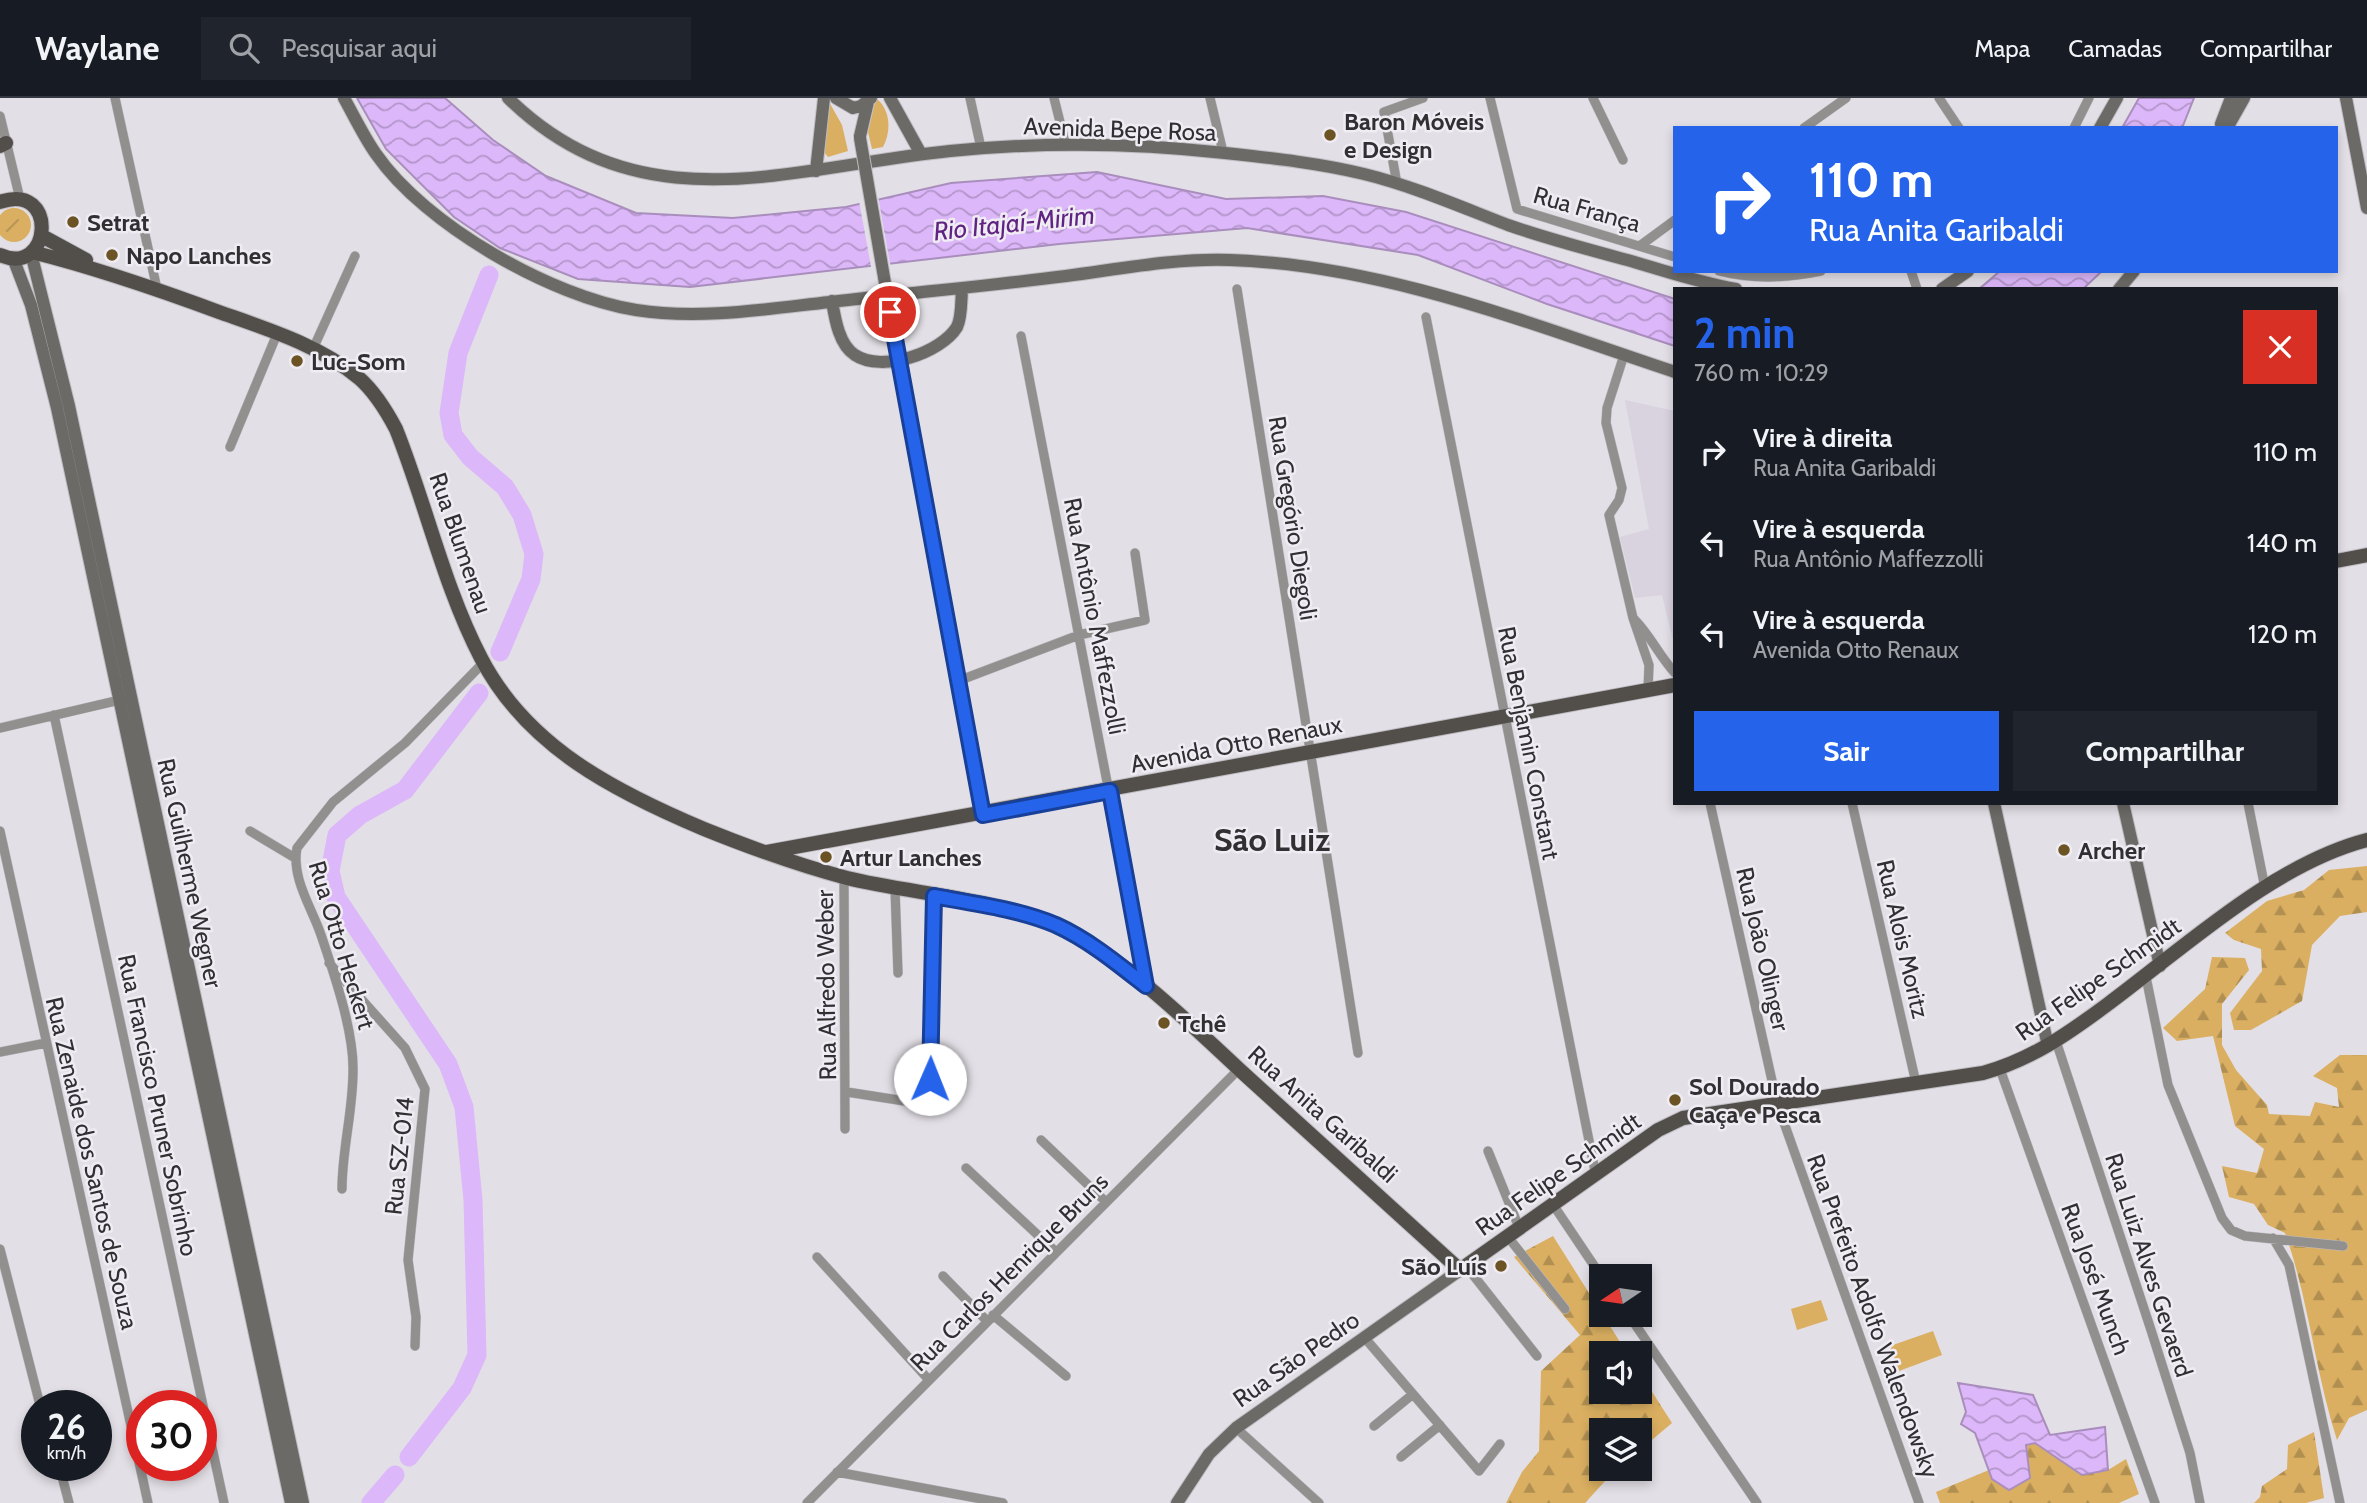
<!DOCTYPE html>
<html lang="pt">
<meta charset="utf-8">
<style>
:root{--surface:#171b24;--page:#20242c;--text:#f1f3f6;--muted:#9ea1a6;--line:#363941;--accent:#2563eb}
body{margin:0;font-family:Cabin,sans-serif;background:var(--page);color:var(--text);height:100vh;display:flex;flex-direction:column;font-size:26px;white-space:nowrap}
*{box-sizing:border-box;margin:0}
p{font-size:23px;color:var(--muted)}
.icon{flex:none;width:38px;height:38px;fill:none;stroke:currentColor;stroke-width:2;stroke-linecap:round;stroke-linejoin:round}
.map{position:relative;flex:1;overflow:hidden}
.details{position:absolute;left:1673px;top:189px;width:665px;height:518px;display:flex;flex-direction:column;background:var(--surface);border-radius:0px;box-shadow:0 4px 10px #0003}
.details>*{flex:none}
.guide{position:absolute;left:1673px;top:28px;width:665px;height:147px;border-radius:0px;box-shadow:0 4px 10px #0003;background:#2563eb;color:#fff;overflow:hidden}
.needle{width:46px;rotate:257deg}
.tools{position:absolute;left:1589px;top:1166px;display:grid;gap:14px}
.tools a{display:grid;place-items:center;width:63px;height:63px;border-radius:0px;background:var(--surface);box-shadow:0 4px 10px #0003;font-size:35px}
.speed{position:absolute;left:21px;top:1292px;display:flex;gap:14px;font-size:35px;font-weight:700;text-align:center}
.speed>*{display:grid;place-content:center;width:91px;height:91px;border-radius:50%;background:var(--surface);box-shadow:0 4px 10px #0003;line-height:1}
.speed small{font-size:18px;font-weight:400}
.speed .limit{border:10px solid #d22;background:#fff;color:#111}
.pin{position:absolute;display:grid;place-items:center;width:60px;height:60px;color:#fff;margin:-30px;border:4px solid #fff;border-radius:50%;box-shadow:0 2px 7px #0007}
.me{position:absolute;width:77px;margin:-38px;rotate:1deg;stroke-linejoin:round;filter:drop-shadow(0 0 5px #0008)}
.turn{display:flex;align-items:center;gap:24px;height:147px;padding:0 21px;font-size:32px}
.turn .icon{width:91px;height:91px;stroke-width:2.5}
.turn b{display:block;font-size:49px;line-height:60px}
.round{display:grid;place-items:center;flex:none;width:74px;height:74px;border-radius:0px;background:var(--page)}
.headline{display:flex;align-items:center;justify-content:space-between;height:119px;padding:0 21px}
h1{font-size:42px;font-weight:800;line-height:52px;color:var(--accent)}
.button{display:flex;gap:14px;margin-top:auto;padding:14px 21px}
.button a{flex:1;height:80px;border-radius:0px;background:var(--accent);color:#fff;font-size:28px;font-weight:800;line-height:80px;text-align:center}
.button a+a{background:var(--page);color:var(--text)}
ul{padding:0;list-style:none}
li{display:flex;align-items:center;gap:21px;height:91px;padding:0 21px}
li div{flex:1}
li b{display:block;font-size:26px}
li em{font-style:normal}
header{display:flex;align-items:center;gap:42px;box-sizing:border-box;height:98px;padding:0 35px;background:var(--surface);border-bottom:2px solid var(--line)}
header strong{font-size:33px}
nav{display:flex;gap:38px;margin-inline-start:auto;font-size:24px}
.search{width:490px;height:63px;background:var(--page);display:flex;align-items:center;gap:18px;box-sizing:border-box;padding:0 24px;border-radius:0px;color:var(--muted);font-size:26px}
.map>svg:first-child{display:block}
</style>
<header>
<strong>Waylane</strong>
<div class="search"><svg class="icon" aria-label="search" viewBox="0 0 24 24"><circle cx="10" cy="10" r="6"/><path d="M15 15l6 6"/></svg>Pesquisar aqui</div>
<nav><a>Mapa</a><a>Camadas</a><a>Compartilhar</a></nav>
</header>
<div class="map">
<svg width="2367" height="1405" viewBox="0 0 2367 1405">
<defs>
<pattern id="forest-firs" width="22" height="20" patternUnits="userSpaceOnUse" patternTransform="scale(1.75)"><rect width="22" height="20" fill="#daaf61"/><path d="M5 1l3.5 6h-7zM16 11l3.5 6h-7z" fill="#b18f51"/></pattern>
<pattern id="park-crowns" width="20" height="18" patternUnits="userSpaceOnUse" patternTransform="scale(1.75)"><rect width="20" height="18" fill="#daaf61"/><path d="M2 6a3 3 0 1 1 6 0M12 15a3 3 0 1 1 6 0" fill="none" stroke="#b18f51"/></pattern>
<pattern id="garden-furrows" width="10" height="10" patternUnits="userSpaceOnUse" patternTransform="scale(1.75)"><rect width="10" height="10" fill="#daaf61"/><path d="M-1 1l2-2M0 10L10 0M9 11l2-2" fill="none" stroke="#b18f51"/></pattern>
<pattern id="water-waves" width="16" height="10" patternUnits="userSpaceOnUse" patternTransform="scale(1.75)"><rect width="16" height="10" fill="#dcb7f9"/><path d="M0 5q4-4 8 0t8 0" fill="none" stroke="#b395ca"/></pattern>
</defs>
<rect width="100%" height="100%" fill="#e3dfe6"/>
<!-- built -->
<path fill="#d9d2df" d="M 1625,302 L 1675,313 L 1675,550 L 1662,497 L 1635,500 L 1620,439 L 1649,431 Z"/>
<!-- grass -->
<path fill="#daaf61" d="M 876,0 C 890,11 892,32 883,49 L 872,51 L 868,34 Z
M 828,2 L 842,27 L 848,53 L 828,59 L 823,53 Z
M-3 127a17 17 0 1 1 34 0a17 17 0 1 1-34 0Z
M 1821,1202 L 1828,1222 L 1797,1232 L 1791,1211 Z
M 1933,1233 L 1942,1257 L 1899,1273 L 1890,1248 Z"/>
<!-- forest -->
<path fill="url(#forest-firs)" d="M 2367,768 L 2367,814 L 2340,818 L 2312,847 L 2302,903 L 2251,932 L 2234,932 L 2230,915 L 2262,873 L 2261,851 L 2234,842 L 2225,835 L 2267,803 L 2304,792 L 2329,772 Z
M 2212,859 L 2245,860 L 2249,872 L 2222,906 L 2222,947 L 2236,972 L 2267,1007 L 2269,1016 L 2310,1018 L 2315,1004 L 2339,1009 L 2337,990 L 2313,978 L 2340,957 L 2367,957 L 2367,1312 L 2349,1320 L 2337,1342 C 2315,1274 2309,1202 2285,1135 L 2268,1127 L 2254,1106 L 2229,1099 L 2222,1068 L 2257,1075 L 2264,1051 L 2235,1028 L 2213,938 L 2177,943 L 2163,930 L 2205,891 Z
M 1553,1138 L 1627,1255 L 1601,1255 L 1601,1293 L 1640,1293 L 1640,1275 L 1672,1325 L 1640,1352 L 1640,1332 L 1601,1332 L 1601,1370 L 1617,1370 L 1585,1405 L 1506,1405 L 1522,1374 L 1539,1353 L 1541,1273 L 1580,1237 L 1514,1159 Z
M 2314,1334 L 2324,1400 L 2306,1405 L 2254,1405 L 2260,1399 L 2262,1388 L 2287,1371 L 2288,1347 Z
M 2035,1345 L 2082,1377 L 2108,1372 L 2126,1361 L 2139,1396 L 2119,1405 L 1940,1405 L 1936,1394 L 1989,1372 L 1992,1381 L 2010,1391 L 2030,1380 L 2026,1347 Z"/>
<!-- park -->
<path fill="url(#park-crowns)" d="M 1888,1249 L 1896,1273 L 1888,1276 L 1881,1252 Z"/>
<!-- garden -->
<path fill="url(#garden-furrows)" d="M3 127a9 9 0 1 1 18 0a9 9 0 1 1-18 0Z"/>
<!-- water -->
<path fill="url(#water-waves)" stroke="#a98ebd" stroke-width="2" d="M 357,0 L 445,0 L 493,42 L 546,78 L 636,115 L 733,120 L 846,109 L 951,85 L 1097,74 L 1226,101 L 1323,98 L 1406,114 L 1675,201 L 1675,248 L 1547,206 L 1418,157 L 1247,130 L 1059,146 L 690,189 L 578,181 L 500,150 L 454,119 L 386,51 Z
M 2139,0 L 2194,0 L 2182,30 L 2122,30 Z
M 2000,173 L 2102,173 L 2083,191 L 1979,191 Z
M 1958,1285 L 2033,1297 L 2050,1337 L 2105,1329 L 2108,1372 L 2082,1377 L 2035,1345 L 2026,1347 L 2030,1380 L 2009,1392 L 1992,1381 L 1975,1335 L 1961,1326 L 1966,1314 Z"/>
<!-- pier -->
<path fill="#e3dfe6" d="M 878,98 L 891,171 L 872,174 L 859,103 Z"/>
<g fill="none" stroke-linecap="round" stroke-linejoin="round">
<!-- river -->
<path stroke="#dcb7f9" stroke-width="19" d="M 489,177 L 458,255 L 449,315 L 453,337 L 470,359 L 505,389 L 522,417 L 534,456 L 531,481 L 500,554
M 409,1359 L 462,1290 L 477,1257 L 473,1102 L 464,1009 L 448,966 L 336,799 L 330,773 L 337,737 L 360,717 L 405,692 L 479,595
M 371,1405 L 395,1377"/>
<!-- street casing -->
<g stroke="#bfbcc2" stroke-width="10">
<path id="street" d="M 115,0 L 157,191
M 970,0 L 981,50
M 1054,0 L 1066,48
M 1210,0 L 1223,54
M 1490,0 L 1517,111 L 1675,159
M 1593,0 L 1623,62
M 1939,0 L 1959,30
M 0,18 L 20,101
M 1804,30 L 1846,0
M 2074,30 L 2089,0
M 1397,86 L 1384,14 L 1423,0
M 1641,147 L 1675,122
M 1719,173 C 1754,182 1786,180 1821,173
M 1911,173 L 1917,191
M 1237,191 L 1358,955
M 1426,219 L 1596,1078
M 1021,238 L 1146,886
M 313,251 L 355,158
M 1624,257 L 1607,310 L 1606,325 L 1622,390 L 1619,402 L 1609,417 L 1633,520 L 1649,567 L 1648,592
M 230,349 L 277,236
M 1634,521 C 1651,538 1659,558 1675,575
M 958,583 L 1079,537 L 1145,522 L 1135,455
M 54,617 L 224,1405
M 0,630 L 124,601
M 1710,705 L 1777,1005 L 1919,1405
M 1852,705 L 1916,985
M 2248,705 L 2265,790
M 0,733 L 148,1405
M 250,733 L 295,760
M 844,779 L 845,1031
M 895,791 L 898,875
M 329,865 L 405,950 L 425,991 L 408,1162 L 416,1219 L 415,1248
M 2146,879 L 2168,987 L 2222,1120 L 2231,1132 L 2245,1138 L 2343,1148
M 2056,943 L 2151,1232 L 2190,1355 L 2200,1405
M 0,954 L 46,945
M 2000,971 L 2155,1405
M 847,994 L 930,1007 L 934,798
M 1041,1042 L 1106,1104
M 1488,1053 L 1520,1132
M 966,1070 L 1056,1154
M 342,1091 C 342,1052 353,1013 353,973 C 354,933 334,876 321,837 C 312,810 291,780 297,750 L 333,704 L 405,645 L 483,565
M 1554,1108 L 1601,1178
M 1508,1139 L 1565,1211
M 2273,1140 L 2289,1167 L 2340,1405
M 0,1151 L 40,1307
M 817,1159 L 929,1282
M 1466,1168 L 1537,1258
M 943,1178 L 987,1223
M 1628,1216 L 1757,1405
M 993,1217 L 1066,1278
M 1364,1239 L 1479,1373 L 1500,1346
M 1374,1328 L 1413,1296
M 1236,1330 L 1319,1405
M 1401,1359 L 1440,1327
M 59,1367 L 69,1405
M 837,1374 L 1003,1405
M 807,1405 L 1239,971"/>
</g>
<!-- secondary casing -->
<g stroke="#bfbcc2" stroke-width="14">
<path id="secondary" d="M 344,0 C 354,18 364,39 376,56 C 425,127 552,199 636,212 C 700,222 766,211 830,204 C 908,195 987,188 1066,178 C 1120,171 1175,160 1230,162 C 1384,167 1530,226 1675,274
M 508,0 C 641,130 791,69 950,53 C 1040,44 1135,45 1225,55 C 1271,60 1319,65 1364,76 C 1413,88 1461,109 1508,127 C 1548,141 1590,152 1631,163 C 1665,173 1700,185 1736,191
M 836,0 L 853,10 L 861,8 L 871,0
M 890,0 L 921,56
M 2346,0 L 2367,110
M 2221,26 L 2231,0
M 2100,30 L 2117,0
M 2227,30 L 2244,0
M 860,38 L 868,4
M 816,73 L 824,0
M 31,155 L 69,308 L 303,1405
M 13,160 L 31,207 L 57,310 L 291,1405
M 1942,191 L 1968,173
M 2119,191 L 2134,173
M 832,203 C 835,221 839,247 855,257 C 882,275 941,255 957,229 C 962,219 961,203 962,191
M 890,214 L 983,717
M 1994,705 L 2048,948
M 2123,705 L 2160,868
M 1177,1405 L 1209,1356 L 1236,1330 L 1460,1172"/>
</g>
<!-- primary casing -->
<g stroke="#bfbcc2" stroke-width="16">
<path id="primary" d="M 0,48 L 6,45
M 0,104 C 59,83 52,180 0,157
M 42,138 L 86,162
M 32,154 C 96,170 157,191 219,214 C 267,231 319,247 359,280 C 375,294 386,312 396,331 C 426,406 444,489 481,560 C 527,649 616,694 704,731 C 751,750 798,767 847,780 C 912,796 1006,801 1063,831 C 1131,867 1186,922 1242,974 C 1315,1040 1387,1106 1460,1172 L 1658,1032 L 1683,1020 L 1983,975 C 2031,962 2069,935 2108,906 C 2185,849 2274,766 2367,742
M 2336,463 L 2367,457
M 767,754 L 1675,587"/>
</g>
<!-- street -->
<use href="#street" stroke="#92908e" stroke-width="9"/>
<!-- secondary -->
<use href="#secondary" stroke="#6c6a66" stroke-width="12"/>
<!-- primary -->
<use href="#primary" stroke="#524f4b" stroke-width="14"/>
<!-- secondary-bridge casing -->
<g stroke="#bfbcc2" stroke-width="14" stroke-linecap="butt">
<path id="secondary-bridge" d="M 860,40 L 890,214"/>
</g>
<!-- secondary-bridge -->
<use href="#secondary-bridge" stroke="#6c6a66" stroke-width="12"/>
</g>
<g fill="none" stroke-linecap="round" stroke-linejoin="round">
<!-- route casing -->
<g stroke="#184099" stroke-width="18">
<path id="route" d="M 890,214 L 983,717 L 1110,693 L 1146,888 C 1118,866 1089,842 1056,827 C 1018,811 975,806 934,798 L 930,981"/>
</g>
<!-- route -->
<use href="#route" stroke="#2563eb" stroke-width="12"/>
</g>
<!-- markers -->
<g fill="#6c5324" stroke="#f0ecf3" stroke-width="2.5">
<circle cx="1330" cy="37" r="7"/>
<circle cx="73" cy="124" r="7"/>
<circle cx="112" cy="157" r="7"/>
<circle cx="297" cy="263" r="7"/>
<circle cx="2064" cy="752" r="7"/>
<circle cx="826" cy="759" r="7"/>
<circle cx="1164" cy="925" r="7"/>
<circle cx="1675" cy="1002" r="7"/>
<circle cx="1501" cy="1168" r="7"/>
</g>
<g text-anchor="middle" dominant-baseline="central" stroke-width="5" stroke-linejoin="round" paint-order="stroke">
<!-- poi labels -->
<g font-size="24" font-weight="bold" fill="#312f32" stroke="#f0ecf3" text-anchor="start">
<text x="1344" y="23">Baron Móveis<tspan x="1344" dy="28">e Design</tspan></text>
<text x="87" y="124">Setrat</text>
<text x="126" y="157">Napo Lanches</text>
<text x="311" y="263">Luc-Som</text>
<text x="2078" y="752">Archer</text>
<text x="840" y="759">Artur Lanches</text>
<text x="1178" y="925">Tchê</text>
<text x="1689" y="988">Sol Dourado<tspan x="1689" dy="28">Caça e Pesca</tspan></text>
<text x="1487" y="1168" text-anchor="end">São Luís</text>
</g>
<!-- street labels -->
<g font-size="24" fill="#312f32" stroke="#f0ecf3">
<text transform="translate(1120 31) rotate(2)">Avenida Bepe Rosa</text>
<text transform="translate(1587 111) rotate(16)">Rua França</text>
<text transform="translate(1293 420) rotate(81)">Rua Gregório Diegoli</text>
<text transform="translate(461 445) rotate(71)">Rua Blumenau</text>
<text transform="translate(1095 518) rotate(79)">Rua Antônio Maffezzolli</text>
<text transform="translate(1529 645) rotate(79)">Rua Benjamin Constant</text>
<text transform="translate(1236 646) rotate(-11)">Avenida Otto Renaux</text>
<text transform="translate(190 775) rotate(78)">Rua Guilherme Wegner</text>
<text transform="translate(1903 841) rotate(77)">Rua Alois Moritz</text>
<text transform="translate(342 847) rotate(73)">Rua Otto Heckert</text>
<text transform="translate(1763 851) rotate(77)">Rua João Olinger</text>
<text transform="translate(2098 881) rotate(-35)">Rua Felipe Schmidt</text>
<text transform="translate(826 887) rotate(-91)">Rua Alfredo Weber</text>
<text transform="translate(158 1007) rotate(78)">Rua Francisco Pruner Sobrinho</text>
<text transform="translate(1323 1016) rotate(42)">Rua Anita Garibaldi</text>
<text transform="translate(399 1058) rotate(-84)">Rua SZ-014</text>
<text transform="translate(92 1065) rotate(77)">Rua Zenaide dos Santos de Souza</text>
<text transform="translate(1558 1076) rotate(-35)">Rua Felipe Schmidt</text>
<text transform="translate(2149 1167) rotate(72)">Rua Luiz Alves Gevaerd</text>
<text transform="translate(1009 1174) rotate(-45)">Rua Carlos Henrique Bruns</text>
<text transform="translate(2096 1181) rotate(70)">Rua José Munch</text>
<text transform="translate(1873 1218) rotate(70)">Rua Prefeito Adolfo Walendowsky</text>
<text transform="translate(1296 1261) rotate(-35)">Rua São Pedro</text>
</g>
<!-- water labels -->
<g font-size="26" font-style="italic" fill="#5f2382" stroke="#f0ecf3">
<text transform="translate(1014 125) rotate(-6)">Rio Itajaí-Mirim</text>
</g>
<!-- district labels -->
<g font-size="32" font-weight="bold" fill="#312f32" stroke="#f0ecf3">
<text x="1272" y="741">São Luiz</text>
</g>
</g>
</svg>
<div class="tools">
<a><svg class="needle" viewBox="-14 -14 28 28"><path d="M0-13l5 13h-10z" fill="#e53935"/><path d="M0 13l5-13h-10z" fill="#9ea1a6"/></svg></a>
<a><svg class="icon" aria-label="sound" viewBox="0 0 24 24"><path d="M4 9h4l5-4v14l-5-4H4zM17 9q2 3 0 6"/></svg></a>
<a><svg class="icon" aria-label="layers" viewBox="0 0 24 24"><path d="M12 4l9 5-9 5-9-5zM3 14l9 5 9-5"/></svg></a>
</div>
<div class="speed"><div>26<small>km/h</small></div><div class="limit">30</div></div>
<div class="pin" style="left:890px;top:214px;background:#d93025"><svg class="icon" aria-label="arrive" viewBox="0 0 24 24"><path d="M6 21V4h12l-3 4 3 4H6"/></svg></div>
<svg class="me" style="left:930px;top:981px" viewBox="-20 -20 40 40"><circle r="19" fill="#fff"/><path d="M0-13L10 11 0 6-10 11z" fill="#2563eb"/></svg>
<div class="guide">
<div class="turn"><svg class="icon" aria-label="right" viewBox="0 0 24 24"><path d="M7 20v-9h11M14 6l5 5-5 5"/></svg><div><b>110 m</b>Rua Anita Garibaldi</div></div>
</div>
<section class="details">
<div class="headline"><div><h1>2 min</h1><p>760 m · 10:29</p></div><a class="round" style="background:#d93025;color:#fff"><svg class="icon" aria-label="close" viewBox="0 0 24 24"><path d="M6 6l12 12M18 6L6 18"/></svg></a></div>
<ul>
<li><svg class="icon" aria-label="right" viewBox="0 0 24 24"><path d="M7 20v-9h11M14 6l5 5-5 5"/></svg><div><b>Vire à direita</b><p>Rua Anita Garibaldi</p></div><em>110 m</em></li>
<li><svg class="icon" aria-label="left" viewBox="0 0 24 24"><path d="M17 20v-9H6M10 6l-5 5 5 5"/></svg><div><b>Vire à esquerda</b><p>Rua Antônio Maffezzolli</p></div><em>140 m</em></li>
<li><svg class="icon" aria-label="left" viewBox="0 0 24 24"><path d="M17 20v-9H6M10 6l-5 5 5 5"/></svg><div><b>Vire à esquerda</b><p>Avenida Otto Renaux</p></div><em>120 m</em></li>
</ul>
<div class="button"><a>Sair</a><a>Compartilhar</a></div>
</section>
</div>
